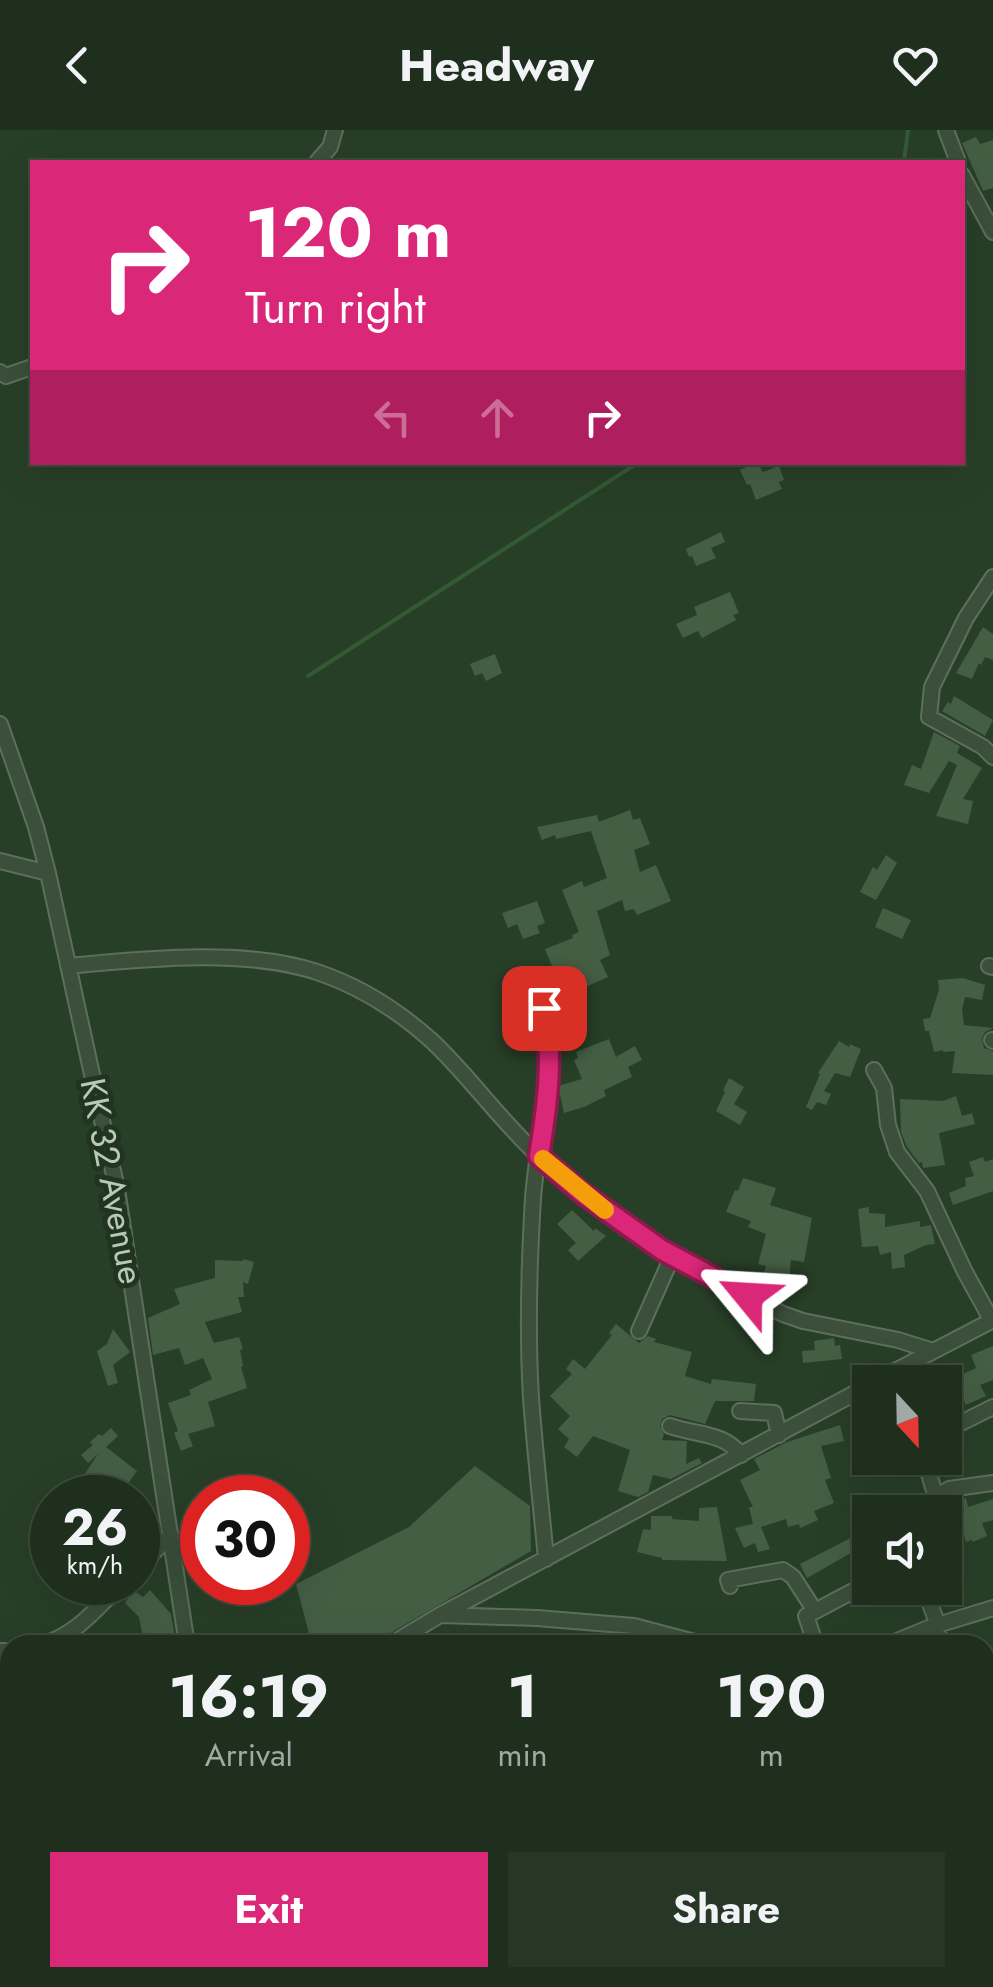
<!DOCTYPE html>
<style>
:root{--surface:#1e2f1d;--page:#263726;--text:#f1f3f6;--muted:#a1a9a4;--line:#3c4a3b;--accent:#db2777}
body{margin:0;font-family:Jost,sans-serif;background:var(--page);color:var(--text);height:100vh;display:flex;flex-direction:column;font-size:38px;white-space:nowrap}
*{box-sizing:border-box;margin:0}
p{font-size:32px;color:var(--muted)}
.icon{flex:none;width:55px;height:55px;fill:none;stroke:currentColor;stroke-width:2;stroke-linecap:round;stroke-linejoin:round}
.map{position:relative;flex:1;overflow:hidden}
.drawer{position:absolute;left:0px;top:1505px;width:995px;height:352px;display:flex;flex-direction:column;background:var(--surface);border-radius:30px 30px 0 0;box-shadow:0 10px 40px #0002,0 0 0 2px var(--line)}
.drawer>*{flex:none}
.hud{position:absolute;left:30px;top:30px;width:935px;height:305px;border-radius:0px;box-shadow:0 10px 40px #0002,0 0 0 2px var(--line);background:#db2777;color:#fff;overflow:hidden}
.needle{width:65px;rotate:158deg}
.buttons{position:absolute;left:852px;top:1235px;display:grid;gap:20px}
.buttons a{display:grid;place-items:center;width:110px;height:110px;border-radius:0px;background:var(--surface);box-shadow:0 10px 40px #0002,0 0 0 2px var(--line);font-size:50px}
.speed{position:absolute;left:30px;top:1345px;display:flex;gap:20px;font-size:50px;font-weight:700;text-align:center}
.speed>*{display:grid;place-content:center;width:130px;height:130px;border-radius:50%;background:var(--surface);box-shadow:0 10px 40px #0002,0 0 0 2px var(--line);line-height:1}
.speed small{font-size:25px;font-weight:400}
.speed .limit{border:15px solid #d22;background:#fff;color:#111}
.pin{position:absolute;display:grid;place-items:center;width:85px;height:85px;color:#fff;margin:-42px;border-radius:20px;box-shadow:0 5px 15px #0006}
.me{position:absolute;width:110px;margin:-55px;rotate:297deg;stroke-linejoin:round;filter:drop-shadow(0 0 8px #0008)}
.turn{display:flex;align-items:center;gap:35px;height:210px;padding:0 50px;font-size:45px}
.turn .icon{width:130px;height:130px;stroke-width:2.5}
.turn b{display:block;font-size:70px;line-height:85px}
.lanes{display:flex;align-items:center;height:95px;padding:0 50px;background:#0003;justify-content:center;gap:50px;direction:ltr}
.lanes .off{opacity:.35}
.eta{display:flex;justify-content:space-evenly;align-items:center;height:170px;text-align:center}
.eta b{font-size:60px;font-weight:700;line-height:70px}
.cta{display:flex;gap:20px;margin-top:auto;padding:20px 50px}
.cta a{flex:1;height:115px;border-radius:0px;background:var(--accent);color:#fff;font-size:40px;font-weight:700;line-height:115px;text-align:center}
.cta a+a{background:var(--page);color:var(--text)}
header{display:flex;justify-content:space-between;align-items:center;height:130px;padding:0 50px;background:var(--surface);font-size:45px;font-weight:700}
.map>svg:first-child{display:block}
</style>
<header><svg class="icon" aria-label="back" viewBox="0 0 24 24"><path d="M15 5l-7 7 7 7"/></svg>Headway<svg class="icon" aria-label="heart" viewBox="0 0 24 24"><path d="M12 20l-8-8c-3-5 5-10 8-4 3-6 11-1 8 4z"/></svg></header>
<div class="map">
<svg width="993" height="1857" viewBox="0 0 993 1857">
<rect width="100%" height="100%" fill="#283f27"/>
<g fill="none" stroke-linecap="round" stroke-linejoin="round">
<!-- stream -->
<path stroke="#345a34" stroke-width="4" d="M 904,32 L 908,0
M 308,546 L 639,332"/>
</g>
<!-- building -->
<path fill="#445e44" d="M 976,7 L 980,14 L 993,10 L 993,58 L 983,61 L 962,13 Z
M 757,332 L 763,342 L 779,336 L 784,350 L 779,352 L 782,359 L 756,370 L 750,354 L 747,355 L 740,340 Z
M 721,402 L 725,412 L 711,418 L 716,428 L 696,436 L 692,426 L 689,427 L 686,419 Z
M 730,462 L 739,483 L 733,485 L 736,490 L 702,508 L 698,501 L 683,508 L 676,494 L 697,485 L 694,477 Z
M 983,497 L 993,504 L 993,530 L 985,527 L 981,535 L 979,533 L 972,549 L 956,543 Z
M 495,524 L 502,543 L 486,551 L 482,543 L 475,546 L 470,534 Z
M 954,566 L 993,590 L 985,606 L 942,581 L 948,572 L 951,574 Z
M 934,602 L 960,616 L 957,623 L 982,638 L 963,669 L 973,671 L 968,694 L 936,686 L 957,635 L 949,631 L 929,663 L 904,655 L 912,635 L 921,639 Z
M 630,680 L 633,690 L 640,688 L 650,714 L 634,720 L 640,742 L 656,735 L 671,771 L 637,785 L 634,779 L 625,781 L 622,770 L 597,781 L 610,825 L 600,830 L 608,847 L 569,864 L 584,887 L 560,902 L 553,871 L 549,868 L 542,867 L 538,859 L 558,851 L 545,819 L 573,808 L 572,805 L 579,802 L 562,760 L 582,751 L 584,757 L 607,748 L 591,701 L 556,709 L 555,705 L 542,710 L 537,697 L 597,685 L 599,692 Z
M 886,725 L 897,733 L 876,770 L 860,762 L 873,737 L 877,740 Z
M 537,771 L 545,793 L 537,796 L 540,803 L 523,809 L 517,794 L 508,798 L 502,783 Z
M 883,778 L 911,790 L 902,809 L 875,797 Z
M 963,848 L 985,855 L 982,870 L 965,867 L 962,880 L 964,895 L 993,898 L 985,902 L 982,908 L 984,918 L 993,921 L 993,945 L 952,943 L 955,921 L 943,922 L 943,920 L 934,922 L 929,901 L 925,901 L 923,889 L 930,888 L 939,860 L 938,850 Z
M 609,909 L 616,927 L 635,916 L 642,930 L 628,937 L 632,947 L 604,960 L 606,966 L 584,977 L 564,983 L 558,956 L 582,949 L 574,930 L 578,928 L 576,922 Z
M 839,911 L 849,917 L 850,914 L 861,919 L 850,947 L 835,943 L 824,961 L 831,964 L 826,975 L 817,972 L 812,980 L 806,977 L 820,944 L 818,943 Z
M 729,948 L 744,957 L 734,974 L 747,982 L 740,995 L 716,981 L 725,962 L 723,960 Z
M 956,966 L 962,986 L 972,983 L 975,994 L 939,1003 L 945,1035 L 923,1038 L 922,1032 L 919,1033 L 907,1017 L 901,1002 L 900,969 L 943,971 Z
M 983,1027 L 985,1032 L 993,1029 L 993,1061 L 953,1075 L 949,1063 L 966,1056 L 965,1048 L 974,1046 L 969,1032 Z
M 743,1048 L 776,1058 L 770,1075 L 812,1088 L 804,1132 L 791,1130 L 789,1152 L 777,1151 L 763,1145 L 766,1136 L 758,1134 L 766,1104 L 748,1097 L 751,1091 L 726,1082 L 735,1060 L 738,1061 Z
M 869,1077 L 869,1083 L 885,1084 L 885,1097 L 920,1091 L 920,1097 L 931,1095 L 935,1114 L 926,1115 L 904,1125 L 905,1137 L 892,1139 L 891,1122 L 880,1125 L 878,1116 L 862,1117 L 858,1079 Z
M 572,1080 L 594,1101 L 595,1098 L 606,1106 L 578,1131 L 568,1120 L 576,1113 L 557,1094 Z
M 243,1129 L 254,1132 L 248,1154 L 243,1152 L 244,1167 L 238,1167 L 242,1182 L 205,1192 L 214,1213 L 239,1207 L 243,1219 L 240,1220 L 243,1236 L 241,1237 L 247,1258 L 208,1272 L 215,1296 L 188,1304 L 193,1316 L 181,1321 L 174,1303 L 178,1301 L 168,1273 L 191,1265 L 189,1260 L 212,1249 L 203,1228 L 185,1235 L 179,1218 L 153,1225 L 148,1188 L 180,1174 L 174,1159 L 215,1148 L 215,1130 L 243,1131 Z
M 616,1194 L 639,1213 L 648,1206 L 656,1209 L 654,1212 L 692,1222 L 685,1246 L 711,1254 L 712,1249 L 756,1254 L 754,1271 L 715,1271 L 705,1294 L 670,1285 L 662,1289 L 660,1297 L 664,1304 L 662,1310 L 687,1311 L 686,1334 L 699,1328 L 702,1333 L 671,1349 L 653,1345 L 648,1362 L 638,1367 L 618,1361 L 630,1320 L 593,1306 L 577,1327 L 564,1317 L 569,1309 L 558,1299 L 570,1286 L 550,1266 L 572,1244 L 566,1239 L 573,1229 L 585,1239 L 612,1205 L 609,1203 Z
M 113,1199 L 130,1222 L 113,1235 L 118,1253 L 108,1256 L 97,1221 L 107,1214 Z
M 834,1208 L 835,1216 L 840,1215 L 842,1229 L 803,1233 L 802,1221 L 815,1220 L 814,1211 Z
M 993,1216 L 993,1250 L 980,1255 L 986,1266 L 966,1275 L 954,1248 L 976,1238 L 971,1225 Z
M 840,1295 L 844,1311 L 821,1316 L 831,1348 L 825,1350 L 834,1373 L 814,1381 L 818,1390 L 800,1398 L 799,1394 L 788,1397 L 786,1389 L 761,1397 L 770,1419 L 758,1422 L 755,1413 L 744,1418 L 735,1398 L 753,1394 L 749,1377 L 753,1377 L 740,1350 L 760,1340 L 754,1329 L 787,1312 Z
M 111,1298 L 118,1306 L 106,1317 L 137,1341 L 127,1355 L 147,1368 L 116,1368 L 107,1359 L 103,1364 L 82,1348 L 98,1324 L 88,1333 L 81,1325 L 93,1315 L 90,1312 L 99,1304 L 102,1306 Z
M 475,1336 L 530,1376 L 531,1421 L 370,1515 L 312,1515 L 296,1454 L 409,1397 Z
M 966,1368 L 968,1377 L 993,1369 L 993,1390 L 982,1393 L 987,1406 L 973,1412 L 972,1410 L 966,1412 L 954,1371 Z
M 717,1377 L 727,1431 L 662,1430 L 662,1428 L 637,1422 L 643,1399 L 651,1400 L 651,1386 L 672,1386 L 672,1389 L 699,1391 L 699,1378 Z
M 870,1398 L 870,1412 L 807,1448 L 800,1434 Z
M 133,1460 L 143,1467 L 150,1460 L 171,1484 L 175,1508 L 144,1514 L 139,1487 L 125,1473 Z"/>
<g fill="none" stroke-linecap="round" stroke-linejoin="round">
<!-- minor casing -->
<g stroke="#5c6f5c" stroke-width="18">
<path id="minor" d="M 946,0 L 958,32
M 317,32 L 330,17 L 335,0
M 962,45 L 993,102
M 0,242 L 6,246 L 32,237
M 993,447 L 966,488 L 932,557 L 929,587 L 983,617 L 993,627
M 0,594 L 36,697 L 48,743 L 117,1059 L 187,1515
M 0,731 L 48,743
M 68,836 C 144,829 244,818 317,842 C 359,856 400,882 433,912 C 471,948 502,993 541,1028 C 586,1068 636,1106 688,1135 C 719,1153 751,1168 783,1184 L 803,1191 L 898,1210 L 933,1221
M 989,836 L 993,837
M 544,877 C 557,947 538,1001 533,1068 C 529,1134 527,1202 531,1268 C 535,1322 541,1375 546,1429
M 992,910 L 993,911
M 874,940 L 884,958 L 888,995 L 897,1022 L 927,1061 L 965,1142 L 992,1191
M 639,1201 L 667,1138 L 670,1124
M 908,1246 L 910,1252
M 874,1252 L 993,1190
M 740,1281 L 774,1283 L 779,1305
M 670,1296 C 695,1305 724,1302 741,1325
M 945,1301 L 993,1277
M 924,1328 L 936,1367
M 914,1382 L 949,1359 L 993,1353
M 138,1438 L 171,1405
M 730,1456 L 728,1450 L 783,1440 L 793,1447 L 815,1481
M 924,1458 L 938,1495
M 441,1485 L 537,1488 L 634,1496 L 706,1515
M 931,1497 L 946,1515
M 39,1515 C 74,1508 98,1477 123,1452
M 390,1515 L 440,1485 L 870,1255
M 816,1515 L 806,1486 L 870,1452
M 887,1515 L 931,1497 L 993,1478
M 0,1521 L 10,1521
M 985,1562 L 993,1571
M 240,1848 L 241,1857
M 402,1848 L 405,1857"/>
</g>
<!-- minor -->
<use href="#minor" stroke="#3b4f3b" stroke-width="14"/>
</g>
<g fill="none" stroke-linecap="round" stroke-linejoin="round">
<!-- route casing -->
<g stroke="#8e194d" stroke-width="25">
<path id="route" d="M 544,878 C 554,927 547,977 539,1026 L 582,1063 L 662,1120 L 748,1166"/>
</g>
<!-- route -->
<use href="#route" stroke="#db2777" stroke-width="18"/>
<!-- slow -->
<path stroke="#f59e0b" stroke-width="18" d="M 543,1029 L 605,1080"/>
</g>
<g text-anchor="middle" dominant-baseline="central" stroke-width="10" stroke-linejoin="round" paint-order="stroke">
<!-- street labels -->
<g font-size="35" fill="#b8c9b8" stroke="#203420">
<text transform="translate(112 1051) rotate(79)">KK 32 Avenue</text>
</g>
</g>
</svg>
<div class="buttons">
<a><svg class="needle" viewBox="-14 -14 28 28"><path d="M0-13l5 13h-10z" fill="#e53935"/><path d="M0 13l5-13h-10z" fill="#a1a9a4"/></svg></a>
<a><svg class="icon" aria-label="sound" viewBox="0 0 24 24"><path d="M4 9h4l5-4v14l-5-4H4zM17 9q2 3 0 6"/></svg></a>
</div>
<div class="speed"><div>26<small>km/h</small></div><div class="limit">30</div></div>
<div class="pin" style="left:544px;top:878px;background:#d93025"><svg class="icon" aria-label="arrive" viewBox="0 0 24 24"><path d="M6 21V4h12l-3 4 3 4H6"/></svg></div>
<svg class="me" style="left:748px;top:1166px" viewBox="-20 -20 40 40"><path d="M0-17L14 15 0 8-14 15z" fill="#db2777" stroke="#fff" stroke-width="4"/></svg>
<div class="hud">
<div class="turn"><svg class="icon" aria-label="right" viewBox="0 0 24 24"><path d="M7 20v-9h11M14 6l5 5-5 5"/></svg><div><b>120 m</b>Turn right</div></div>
<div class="lanes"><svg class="icon off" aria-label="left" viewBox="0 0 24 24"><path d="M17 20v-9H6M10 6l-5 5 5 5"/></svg><svg class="icon off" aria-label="ahead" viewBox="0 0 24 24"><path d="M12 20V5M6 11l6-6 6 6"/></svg><svg class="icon" aria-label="right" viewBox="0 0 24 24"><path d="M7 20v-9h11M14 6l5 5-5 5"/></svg></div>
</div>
<section class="drawer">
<div class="eta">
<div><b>16:19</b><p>Arrival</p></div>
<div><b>1</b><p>min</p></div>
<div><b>190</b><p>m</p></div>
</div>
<div class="cta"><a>Exit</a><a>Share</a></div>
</section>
</div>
